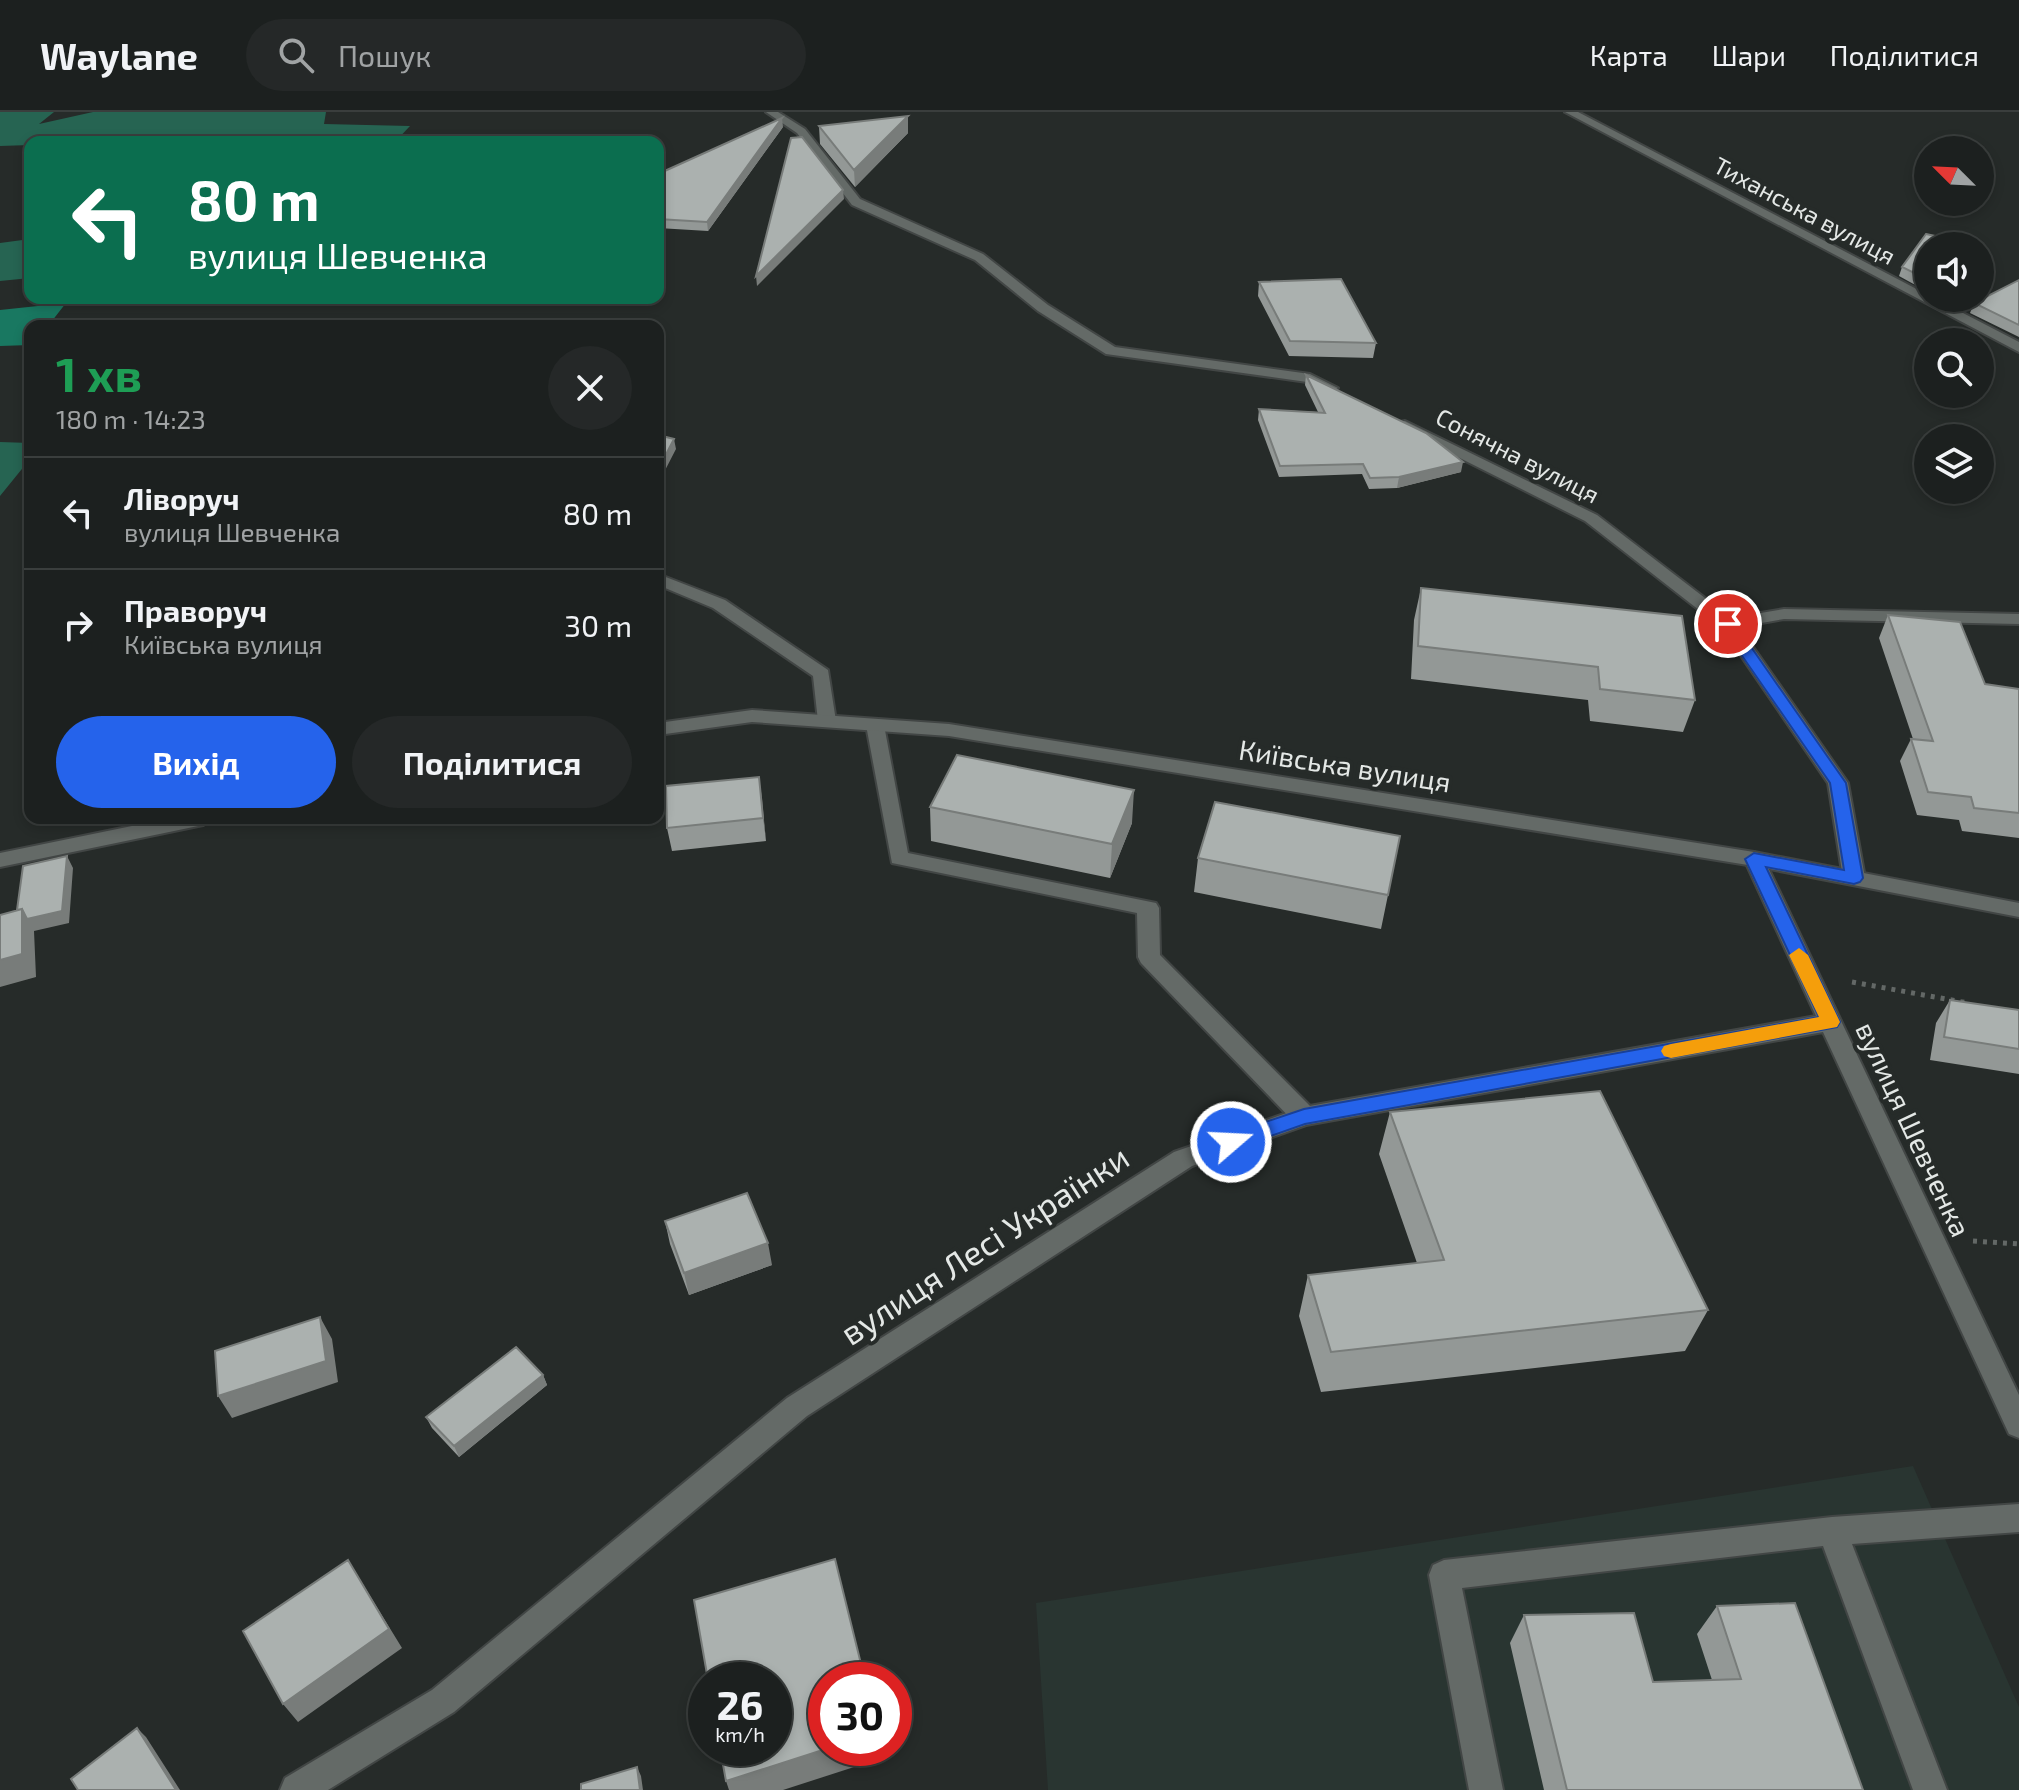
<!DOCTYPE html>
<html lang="uk">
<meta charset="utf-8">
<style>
:root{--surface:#1c201f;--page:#252828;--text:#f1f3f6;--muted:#a0a3a4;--line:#3a3e3d;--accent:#2563eb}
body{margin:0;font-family:"Exo 2",sans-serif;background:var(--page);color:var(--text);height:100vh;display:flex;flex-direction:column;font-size:30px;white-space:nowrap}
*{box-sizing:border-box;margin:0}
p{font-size:26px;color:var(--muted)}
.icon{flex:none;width:44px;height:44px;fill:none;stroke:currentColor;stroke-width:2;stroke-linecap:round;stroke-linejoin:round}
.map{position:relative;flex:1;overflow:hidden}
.drawer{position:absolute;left:24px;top:208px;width:640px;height:504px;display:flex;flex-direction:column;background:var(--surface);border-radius:16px;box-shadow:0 4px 12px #0003,0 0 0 2px var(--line)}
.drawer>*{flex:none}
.guide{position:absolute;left:24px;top:24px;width:640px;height:168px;border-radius:16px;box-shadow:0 4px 12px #0003,0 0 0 2px var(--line);background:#0b6e4f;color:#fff;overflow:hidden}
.needle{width:52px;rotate:294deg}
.controls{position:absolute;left:1914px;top:24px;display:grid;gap:16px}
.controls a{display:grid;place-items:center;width:80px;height:80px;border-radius:50%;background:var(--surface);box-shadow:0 4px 12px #0003,0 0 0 2px var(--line);font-size:40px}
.speed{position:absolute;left:688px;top:1550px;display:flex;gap:16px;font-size:40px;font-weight:700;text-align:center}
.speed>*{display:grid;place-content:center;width:104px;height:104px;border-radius:50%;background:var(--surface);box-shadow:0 4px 12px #0003,0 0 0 2px var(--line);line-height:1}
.speed small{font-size:20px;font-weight:400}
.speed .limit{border:12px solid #d22;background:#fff;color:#111}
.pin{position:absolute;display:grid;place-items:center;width:68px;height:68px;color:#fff;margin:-34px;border:4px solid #fff;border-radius:50%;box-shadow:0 2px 8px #0007}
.me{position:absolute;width:88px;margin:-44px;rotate:71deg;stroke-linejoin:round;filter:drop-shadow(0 0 6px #0008)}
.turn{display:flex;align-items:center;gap:28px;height:168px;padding:0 32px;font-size:36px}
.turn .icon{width:104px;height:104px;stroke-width:2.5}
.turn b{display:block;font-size:56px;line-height:68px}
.round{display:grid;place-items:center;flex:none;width:84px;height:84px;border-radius:42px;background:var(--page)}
.headline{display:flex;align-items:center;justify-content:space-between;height:136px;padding:0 32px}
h1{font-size:48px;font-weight:700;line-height:60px;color:#1e9e55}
.cta{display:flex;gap:16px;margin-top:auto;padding:16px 32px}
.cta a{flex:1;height:92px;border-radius:48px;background:var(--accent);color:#fff;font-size:32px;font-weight:700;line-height:92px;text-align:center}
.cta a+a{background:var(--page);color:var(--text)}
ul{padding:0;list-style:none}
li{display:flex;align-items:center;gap:24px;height:112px;padding:0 32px;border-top:2px solid var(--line)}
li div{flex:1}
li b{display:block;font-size:30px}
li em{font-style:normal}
header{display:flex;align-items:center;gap:48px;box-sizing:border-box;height:112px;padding:0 40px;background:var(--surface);border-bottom:2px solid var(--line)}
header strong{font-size:38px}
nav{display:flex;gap:44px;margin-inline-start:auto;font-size:28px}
.search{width:560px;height:72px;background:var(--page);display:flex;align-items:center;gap:20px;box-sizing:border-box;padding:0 28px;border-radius:44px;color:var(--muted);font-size:30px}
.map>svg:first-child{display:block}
</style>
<header>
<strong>Waylane</strong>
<div class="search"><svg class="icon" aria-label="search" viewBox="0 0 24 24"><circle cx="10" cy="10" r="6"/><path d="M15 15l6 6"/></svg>Пошук</div>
<nav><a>Карта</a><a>Шари</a><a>Поділитися</a></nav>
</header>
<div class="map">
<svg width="2019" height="1678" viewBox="0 0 2019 1678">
<rect width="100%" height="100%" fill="#262b29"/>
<!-- built -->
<path fill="#293531" d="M 1913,1354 L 2019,1595 L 2019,1678 L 1048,1678 L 1036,1491 Z"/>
<!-- forest -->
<path fill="#266452" d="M 0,0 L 54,0 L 39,12 L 93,0 L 326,0 L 324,12 L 410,14 L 395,30 L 182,30 L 185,24 L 30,30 L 30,33 L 0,34 Z
M 30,127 L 30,166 L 0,169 L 0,131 Z
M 0,330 L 30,331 L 30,347 L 0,384 Z"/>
<!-- water -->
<path fill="#197861" d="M 66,191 L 48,214 L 30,214 L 30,233 L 0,234 L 0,198 Z"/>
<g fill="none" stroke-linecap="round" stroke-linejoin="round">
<!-- service casing -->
<g stroke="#424645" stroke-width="4">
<path id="service" d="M 658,462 L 725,488 L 828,558 L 836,609 L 834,613 L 820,613 L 818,609 L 813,564 L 713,496 L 658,473 Z
M 875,607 L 884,613 L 908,741 L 1156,791 L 1159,796 L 1160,843 L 1313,997 L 1316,1004 L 1313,1011 L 1304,1013 L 1295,1011 L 1141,851 L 1138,845 L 1137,801 L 892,751 L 866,613 Z
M 2019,1392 L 2019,1420 L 1852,1432 L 1947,1678 L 1913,1678 L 1823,1434 L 1462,1476 L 1503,1678 L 1469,1678 L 1429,1463 L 1433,1453 L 1444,1448 L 1832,1405 Z"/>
</g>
<!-- minor casing -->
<g stroke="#424645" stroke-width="4">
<path id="minor" d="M 766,0 L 778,0 L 805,17 L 860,87 L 983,142 L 1048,193 L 1115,235 L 1310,262 L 1338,276 L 1331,280 L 1307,270 L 1106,242 L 1038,199 L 975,148 L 852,93 L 797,21 Z
M 1565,0 L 1578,0 L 1928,183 L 1928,186 L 1934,186 L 2019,230 L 2019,240 Z
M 1405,309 L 1597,403 L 1731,506 L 1784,497 L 2019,502 L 2019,512 L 1784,507 L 1739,515 L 1848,671 L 1865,766 L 1861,771 L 1847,771 L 1843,766 L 1828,671 L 1722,516 L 1585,409 L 1400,316 L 1400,310 Z
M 1754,740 L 1764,747 L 2019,1283 L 2019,1326 L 2009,1322 L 1823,920 L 1306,1013 L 1192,1054 L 807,1304 L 454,1600 L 328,1678 L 280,1678 L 285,1666 L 432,1578 L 787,1286 L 1174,1040 L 1304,995 L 1816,904 L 1744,747 Z"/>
</g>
<!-- secondary casing -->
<g stroke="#424645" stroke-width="4">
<path id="secondary" d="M 752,598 L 949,612 L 1754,740 L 2019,791 L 2019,805 L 1754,754 L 949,624 L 752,610 L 658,623 L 658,611 Z
M 171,706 L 213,706 L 203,713 L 0,755 L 0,741 Z"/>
</g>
<!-- path -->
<path stroke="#636866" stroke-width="5" stroke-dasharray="4 6" stroke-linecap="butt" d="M 1852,870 L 1968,891
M 1973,1129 L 2019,1132"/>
<!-- service -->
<use href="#service" fill="#646a67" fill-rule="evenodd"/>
<!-- minor -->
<use href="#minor" fill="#646a67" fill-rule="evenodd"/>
<!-- secondary -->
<use href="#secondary" fill="#646a67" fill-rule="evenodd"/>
</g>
<!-- wall -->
<path fill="#939896" d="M 908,4 L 908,21 L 855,75 L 820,32 L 819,14 Z
M 783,15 L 708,119 L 658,116 L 658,62 Z
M 1928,134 L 1928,180 L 1899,164 L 1902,155 Z
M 2019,168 L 2019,225 L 1970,201 L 1974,191 Z
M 1259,170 L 1376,231 L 1373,246 L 1289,244 L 1258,184 Z
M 1306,263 L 1461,360 L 1397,376 L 1369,377 L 1362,362 L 1279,365 L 1258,308 L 1259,297 L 1318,300 L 1305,273 Z
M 1421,476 L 1695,588 L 1683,620 L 1590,609 L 1588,588 L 1411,567 L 1414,508 Z
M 1888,503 L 1985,572 L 2019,577 L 2019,726 L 1962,719 L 1959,708 L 1917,703 L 1900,649 L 1911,627 L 1913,627 L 1879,526 Z
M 759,665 L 766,729 L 672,739 L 667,716 Z
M 930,695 L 1132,711 L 1110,766 L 931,729 Z
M 1198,746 L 1388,783 L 1381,817 L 1194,780 Z
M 1950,888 L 2019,898 L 2019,962 L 1930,948 L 1936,911 Z
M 1390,1000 L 1708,1198 L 1685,1239 L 1321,1280 L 1299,1204 L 1308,1163 L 1417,1151 L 1379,1042 Z
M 665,1109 L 772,1153 L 689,1183 L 670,1132 Z
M 543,1263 L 547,1273 L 459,1345 L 432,1316 L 426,1305 Z
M 1717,1494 L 1863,1678 L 1544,1678 L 1510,1531 L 1524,1503 L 1653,1570 L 1712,1568 L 1697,1522 Z"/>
<!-- shaded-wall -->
<path fill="#787c7a" d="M 908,4 L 908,21 L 855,75 L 854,58 Z
M 782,6 L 783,15 L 708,119 L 707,110 Z
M 843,78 L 844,87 L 757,174 L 756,164 Z
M 674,327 L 676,337 L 658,372 L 658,358 Z
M 1463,350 L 1461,360 L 1397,376 L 1399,365 Z
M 759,665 L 762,687 L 766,729 L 763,706 Z
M 1134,678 L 1132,711 L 1110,766 L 1112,732 Z
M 67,744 L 73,756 L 69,811 L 34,819 L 36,865 L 0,875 L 0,848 L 22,797 Z
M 768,1131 L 772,1153 L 689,1183 L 684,1161 Z
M 320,1205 L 332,1227 L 338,1270 L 232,1306 L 218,1284 Z
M 543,1263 L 547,1273 L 459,1345 L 454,1334 Z
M 348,1448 L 402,1536 L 298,1610 L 283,1592 Z
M 137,1616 L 146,1625 L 180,1678 L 176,1678 Z
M 829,1636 L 880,1636 L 882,1646 L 783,1678 L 729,1678 L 726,1669 Z
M 637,1655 L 641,1664 L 643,1678 L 640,1678 Z"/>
<!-- building -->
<path fill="#abb1af" stroke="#787c7a" stroke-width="2" d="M 908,4 L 854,58 L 819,14 Z
M 782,6 L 707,110 L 658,107 L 658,95 L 662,91 L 658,91 L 658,62 Z
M 802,25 L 843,78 L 756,164 L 791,26 Z
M 1926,122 L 1972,132 L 1971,134 L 1928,134 L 1928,168 L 1902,155 Z
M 1341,167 L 1376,231 L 1290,229 L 1259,170 Z
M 2019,168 L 2019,213 L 1974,191 Z
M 1306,263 L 1426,321 L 1463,350 L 1399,365 L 1370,366 L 1363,352 L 1280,354 L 1259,297 L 1325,301 Z
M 658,323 L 674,327 L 658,358 Z
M 1421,476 L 1682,504 L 1695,588 L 1600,577 L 1598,555 L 1418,534 Z
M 1888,503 L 1960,510 L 1985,572 L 2019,577 L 2019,701 L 1974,696 L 1971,685 L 1928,680 L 1911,627 L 1933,629 Z
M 957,643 L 1134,678 L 1112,732 L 930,695 Z
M 759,665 L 763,706 L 667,716 L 666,674 Z
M 1215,690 L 1400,724 L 1388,783 L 1198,746 Z
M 67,744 L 62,799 L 27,807 L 22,797 L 17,798 L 23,754 Z
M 22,797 L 22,842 L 0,848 L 0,803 Z
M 1950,888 L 2019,898 L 2019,937 L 1944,925 Z
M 1600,979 L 1708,1198 L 1331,1240 L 1308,1163 L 1444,1148 L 1390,1000 Z
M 747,1081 L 768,1131 L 684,1161 L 665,1109 Z
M 320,1205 L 326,1249 L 218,1284 L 215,1239 Z
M 516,1235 L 543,1263 L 454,1334 L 426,1305 Z
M 835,1447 L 865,1568 L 826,1568 L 826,1636 L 829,1636 L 726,1669 L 720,1636 L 774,1636 L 774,1568 L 708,1568 L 694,1488 Z
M 348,1448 L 389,1517 L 283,1592 L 243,1519 Z
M 1795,1491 L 1863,1678 L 1567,1678 L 1524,1503 L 1634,1501 L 1653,1570 L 1741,1567 L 1717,1494 Z
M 137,1616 L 176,1678 L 78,1678 L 71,1667 Z
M 637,1655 L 640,1678 L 581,1678 L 581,1672 Z"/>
<!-- route -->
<path fill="#2563eb" stroke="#184099" stroke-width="2" d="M 1728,508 L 1733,509 L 1846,671 L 1863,766 L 1860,770 L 1854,772 L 1766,755 L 1840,910 L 1837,915 L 1305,1012 L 1231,1038 L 1224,1035 L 1221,1030 L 1224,1024 L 1304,997 L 1819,905 L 1745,747 L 1754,741 L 1844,758 L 1830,671 L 1720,512 Z"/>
<!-- slow -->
<path fill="#f59e0b" d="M 1799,836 L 1808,843 L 1840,910 L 1837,915 L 1671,946 L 1664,944 L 1661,939 L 1664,934 L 1671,932 L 1819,905 L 1789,843 Z"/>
<g text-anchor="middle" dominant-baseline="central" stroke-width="8" stroke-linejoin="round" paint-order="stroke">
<!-- far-street labels -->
<g font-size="24" fill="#e4e8e6" stroke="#262b29">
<text transform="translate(1805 98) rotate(28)">Тиханська вулиця</text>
<text transform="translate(1518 343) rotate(27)">Сонячна вулиця</text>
</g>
<!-- street labels -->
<g font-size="28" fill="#e4e8e6" stroke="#262b29">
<text transform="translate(1345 653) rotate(9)">Київська вулиця</text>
<text transform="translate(1914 1017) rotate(65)">вулиця Шевченка</text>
</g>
<!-- near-street labels -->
<g font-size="34" fill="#e4e8e6" stroke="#262b29">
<text transform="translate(984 1132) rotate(-33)">вулиця Лесі Українки</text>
</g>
</g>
</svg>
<div class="controls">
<a><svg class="needle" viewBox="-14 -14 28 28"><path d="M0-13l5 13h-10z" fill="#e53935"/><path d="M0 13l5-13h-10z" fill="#a0a3a4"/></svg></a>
<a><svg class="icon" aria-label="sound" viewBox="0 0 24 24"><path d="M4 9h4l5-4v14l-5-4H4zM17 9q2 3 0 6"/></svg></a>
<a><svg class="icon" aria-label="search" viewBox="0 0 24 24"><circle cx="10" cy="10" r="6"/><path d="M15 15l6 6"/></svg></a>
<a><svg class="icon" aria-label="layers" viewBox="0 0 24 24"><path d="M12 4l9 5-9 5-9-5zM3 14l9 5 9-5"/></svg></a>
</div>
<div class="speed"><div>26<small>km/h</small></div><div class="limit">30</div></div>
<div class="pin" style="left:1728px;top:512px;background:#d93025"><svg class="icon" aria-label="arrive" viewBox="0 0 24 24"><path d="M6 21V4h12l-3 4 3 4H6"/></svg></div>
<svg class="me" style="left:1231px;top:1030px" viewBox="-20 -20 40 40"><circle r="17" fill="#2563eb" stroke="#fff" stroke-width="3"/><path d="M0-11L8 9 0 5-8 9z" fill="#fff"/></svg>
<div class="guide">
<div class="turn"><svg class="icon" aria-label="left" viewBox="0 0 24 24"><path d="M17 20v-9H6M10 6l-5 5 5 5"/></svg><div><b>80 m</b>вулиця Шевченка</div></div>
</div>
<section class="drawer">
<div class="headline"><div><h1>1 хв</h1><p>180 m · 14:23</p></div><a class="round"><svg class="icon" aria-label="close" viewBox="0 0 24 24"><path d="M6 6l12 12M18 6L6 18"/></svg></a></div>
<ul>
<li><svg class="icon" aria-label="left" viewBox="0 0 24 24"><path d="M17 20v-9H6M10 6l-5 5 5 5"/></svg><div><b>Ліворуч</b><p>вулиця Шевченка</p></div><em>80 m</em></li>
<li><svg class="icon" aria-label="right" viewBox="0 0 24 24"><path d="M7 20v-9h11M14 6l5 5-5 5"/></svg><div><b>Праворуч</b><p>Київська вулиця</p></div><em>30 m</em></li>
</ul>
<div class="cta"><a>Вихід</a><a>Поділитися</a></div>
</section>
</div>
